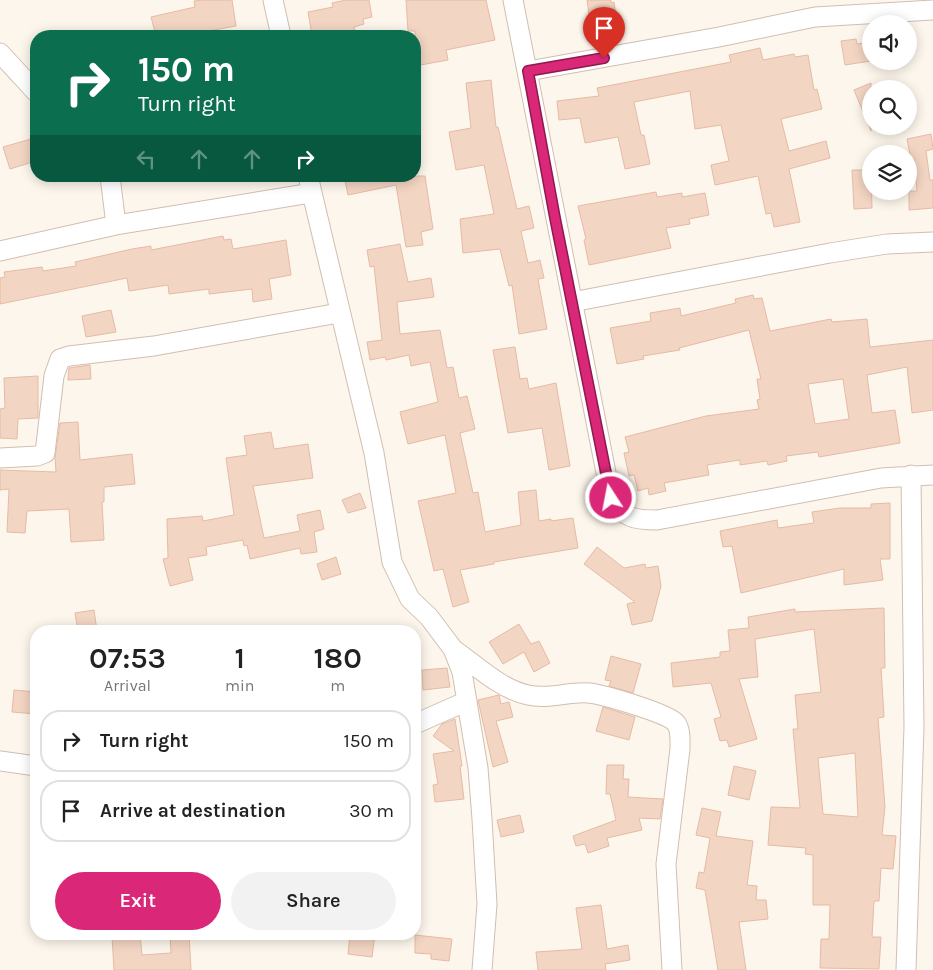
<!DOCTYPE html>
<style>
:root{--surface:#fff;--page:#f2f2f2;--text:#222;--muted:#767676;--line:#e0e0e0;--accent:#db2777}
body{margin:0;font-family:Karla,sans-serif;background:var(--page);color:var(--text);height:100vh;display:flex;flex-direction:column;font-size:19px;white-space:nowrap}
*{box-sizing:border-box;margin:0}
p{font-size:16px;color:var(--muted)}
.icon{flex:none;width:28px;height:28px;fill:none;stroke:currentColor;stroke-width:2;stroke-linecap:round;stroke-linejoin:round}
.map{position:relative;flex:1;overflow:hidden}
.drawer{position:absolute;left:30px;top:625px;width:391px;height:315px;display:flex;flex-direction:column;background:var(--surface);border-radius:20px;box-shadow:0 2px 12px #0003}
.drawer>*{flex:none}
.guide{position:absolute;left:30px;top:30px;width:391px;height:152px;border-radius:20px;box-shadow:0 2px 12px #0003;background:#0b6e4f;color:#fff;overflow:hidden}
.buttons{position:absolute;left:862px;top:15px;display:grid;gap:10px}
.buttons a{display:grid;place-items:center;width:55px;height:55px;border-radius:50%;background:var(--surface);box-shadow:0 2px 12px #0003;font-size:25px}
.pin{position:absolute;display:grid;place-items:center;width:42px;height:42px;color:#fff;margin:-51px -21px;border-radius:50% 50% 50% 0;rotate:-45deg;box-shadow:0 0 5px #0007}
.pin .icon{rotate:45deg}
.me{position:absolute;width:55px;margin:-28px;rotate:349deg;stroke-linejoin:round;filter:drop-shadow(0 0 4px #0008)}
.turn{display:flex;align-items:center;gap:18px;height:105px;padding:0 25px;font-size:22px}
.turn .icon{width:65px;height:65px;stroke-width:2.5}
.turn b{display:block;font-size:35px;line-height:42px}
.lanes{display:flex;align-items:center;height:48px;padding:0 25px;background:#0003;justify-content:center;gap:25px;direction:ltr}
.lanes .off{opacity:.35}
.eta{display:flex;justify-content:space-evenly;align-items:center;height:85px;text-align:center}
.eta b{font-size:30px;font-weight:600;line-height:35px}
.action{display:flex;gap:10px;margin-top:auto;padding:10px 25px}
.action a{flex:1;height:58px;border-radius:30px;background:var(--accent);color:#fff;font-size:20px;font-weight:600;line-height:58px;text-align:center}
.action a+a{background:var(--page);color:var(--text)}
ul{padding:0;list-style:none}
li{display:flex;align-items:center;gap:15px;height:62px;margin:0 10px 8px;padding:0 15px;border:2px solid var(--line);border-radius:20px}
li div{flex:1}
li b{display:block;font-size:19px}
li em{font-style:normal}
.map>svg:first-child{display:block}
</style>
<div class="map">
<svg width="933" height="970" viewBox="0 0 933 970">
<rect width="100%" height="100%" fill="#fdf6ec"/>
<!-- building -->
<path fill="#f3d5c3" stroke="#e6bba3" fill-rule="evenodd" d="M 202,0 L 232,0 L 236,26 L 182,36 L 156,36 L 151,17 L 195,7 L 194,1 Z
M 346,0 L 369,0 L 372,17 L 363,19 L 364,24 L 354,27 L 355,32 L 340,35 L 339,32 L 321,36 L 320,33 L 312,35 L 308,12 L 333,7 L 332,3 Z
M 406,0 L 486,0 L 495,40 L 446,50 L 448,60 L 415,66 L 415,31 L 408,31 Z
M 587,0 L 611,0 L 611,3 L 614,2 L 618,32 L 592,36 Z
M 856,39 L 857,44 L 871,42 L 871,61 L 845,65 L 841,41 Z
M 760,48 L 763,60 L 794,54 L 795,57 L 808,55 L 814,90 L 817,89 L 822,109 L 781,119 L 789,151 L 826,141 L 830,158 L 789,169 L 800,222 L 774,227 L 771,213 L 766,214 L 758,176 L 715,185 L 711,165 L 729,161 L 721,125 L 695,129 L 690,91 L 634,102 L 641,135 L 644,135 L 650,164 L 625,169 L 618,137 L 585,143 L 580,118 L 559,120 L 557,101 L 599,96 L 597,88 L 731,62 L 729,55 Z
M 491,80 L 496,127 L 498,127 L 517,209 L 529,206 L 534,228 L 521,231 L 528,263 L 540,260 L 544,278 L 538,279 L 547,329 L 519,334 L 512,285 L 509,286 L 500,249 L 463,253 L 460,219 L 494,214 L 484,165 L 456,170 L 449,132 L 471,128 L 466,83 Z
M 871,83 L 871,131 L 854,90 Z
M 931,134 L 933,149 L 926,151 L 930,180 L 933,180 L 933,208 L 909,210 L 909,191 L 917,191 L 914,159 L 911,160 L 907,139 Z
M 31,139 L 36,161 L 10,169 L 3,147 Z
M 852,170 L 871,170 L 872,208 L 854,209 Z
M 344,176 L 425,176 L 433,229 L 421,232 L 423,245 L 406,247 L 396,185 L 348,195 Z
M 656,192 L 657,197 L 682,193 L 682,197 L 705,193 L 709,215 L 689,219 L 690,224 L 666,228 L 671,248 L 589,265 L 584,240 L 586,239 L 578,206 Z
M 223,236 L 224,240 L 231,239 L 233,249 L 286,240 L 291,275 L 269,279 L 272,299 L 253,302 L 252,289 L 209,294 L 209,289 L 169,294 L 168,285 L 129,291 L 127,278 L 0,304 L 0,278 L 5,277 L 4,272 L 42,267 L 43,271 L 76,266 L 75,262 L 132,249 L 151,246 L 151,250 Z
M 400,244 L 408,282 L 431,278 L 434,297 L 397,302 L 400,334 L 440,330 L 447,368 L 453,367 L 459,398 L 467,396 L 475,429 L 460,433 L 473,493 L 478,492 L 485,532 L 521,525 L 518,492 L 536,490 L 539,521 L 551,519 L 551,521 L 573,518 L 578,548 L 494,562 L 494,564 L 460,570 L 469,602 L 453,607 L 443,569 L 434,571 L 418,501 L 456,493 L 445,435 L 408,444 L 400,412 L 438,402 L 430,362 L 411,366 L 409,355 L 386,360 L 385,357 L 370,360 L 367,342 L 382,340 L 374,266 L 370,267 L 367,250 Z
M 753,295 L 754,299 L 762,298 L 770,331 L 831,319 L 832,322 L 867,319 L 870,347 L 933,340 L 933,410 L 912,413 L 907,367 L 867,375 L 872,413 L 895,410 L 900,443 L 819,457 L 818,452 L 786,456 L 787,461 L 768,465 L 767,461 L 740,465 L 740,460 L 707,465 L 709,475 L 664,483 L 666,491 L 649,495 L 648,488 L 638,491 L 634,475 L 629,476 L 624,453 L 629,452 L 625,437 L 706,416 L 759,409 L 757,400 L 760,399 L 757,379 L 761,379 L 749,330 L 679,348 L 680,350 L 643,356 L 644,359 L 617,364 L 610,328 L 651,321 L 650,313 L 680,308 L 681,316 L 736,303 L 735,299 ZM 843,379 L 849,419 L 815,424 L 808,384 Z
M 111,310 L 116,332 L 86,337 L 82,316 Z
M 515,347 L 520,379 L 527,378 L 529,389 L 556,383 L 570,466 L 549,470 L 542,428 L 508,433 L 493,350 Z
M 90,365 L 91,379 L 68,380 L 69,368 Z
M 38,376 L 38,418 L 18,419 L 17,439 L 0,438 L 0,409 L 5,408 L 4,378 Z
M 78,422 L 80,460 L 132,454 L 135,484 L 104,487 L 104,502 L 102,502 L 104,540 L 71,542 L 69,509 L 27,511 L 25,533 L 7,532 L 9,489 L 0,490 L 0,470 L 56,472 L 55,458 L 60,423 Z
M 271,432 L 274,449 L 308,444 L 313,478 L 253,486 L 264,538 L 300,531 L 297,515 L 320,510 L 324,529 L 314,532 L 317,552 L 301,554 L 300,548 L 250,559 L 247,545 L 244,546 L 243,540 L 206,547 L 207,555 L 188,558 L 193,580 L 170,586 L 163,559 L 168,558 L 167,519 L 202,516 L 203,521 L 234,515 L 226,458 L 247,455 L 244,436 Z
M 360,493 L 366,508 L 348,513 L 342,500 Z
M 890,503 L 890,559 L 880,559 L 883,580 L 844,585 L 844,569 L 741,593 L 732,546 L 723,547 L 720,531 L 777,520 L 778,528 L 814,523 L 812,512 L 840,508 L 871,508 L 871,504 Z
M 597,547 L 624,568 L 645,564 L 646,568 L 658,566 L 661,586 L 652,621 L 632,625 L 627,604 L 635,602 L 584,564 Z
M 336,557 L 341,574 L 322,580 L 317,564 Z
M 884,608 L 885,668 L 881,668 L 884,717 L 878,718 L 885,807 L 882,835 L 896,836 L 893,869 L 881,868 L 879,901 L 874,901 L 872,937 L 881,937 L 879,969 L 820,968 L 821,939 L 829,939 L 830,905 L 813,905 L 813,855 L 805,854 L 806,848 L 768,845 L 771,807 L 800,808 L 793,729 L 798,729 L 795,695 L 821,692 L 814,629 L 755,639 L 758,677 L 739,679 L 757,739 L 729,747 L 727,740 L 720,741 L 714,719 L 721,717 L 711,683 L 673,687 L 671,663 L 720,657 L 720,652 L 730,651 L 728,630 L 749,628 L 748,617 L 795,609 L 795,612 ZM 855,753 L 858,817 L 823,814 L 818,758 Z
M 94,610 L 97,631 L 78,631 L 75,613 Z
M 519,624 L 531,644 L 539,641 L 550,663 L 534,672 L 524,652 L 503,664 L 489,642 Z
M 611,656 L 641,664 L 633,693 L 609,686 L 611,681 L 605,680 Z
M 447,668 L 450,687 L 423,690 L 422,670 Z
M 14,690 L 36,692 L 36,714 L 12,712 Z
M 499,695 L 501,704 L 509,702 L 513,717 L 496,721 L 508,762 L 493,767 L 478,700 Z
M 603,707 L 635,717 L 629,740 L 596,731 Z
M 455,719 L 462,766 L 460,766 L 464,799 L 435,802 L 433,785 L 438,784 L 433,754 L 454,751 L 433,736 L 442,724 Z
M 607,765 L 624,765 L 623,779 L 629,779 L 628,797 L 663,799 L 660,819 L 639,818 L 642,830 L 607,838 L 609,846 L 588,853 L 585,844 L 576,846 L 573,836 L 616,820 L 610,794 L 606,794 Z
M 734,766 L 756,771 L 749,800 L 728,795 Z
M 702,808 L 721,812 L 716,836 L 753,841 L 747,885 L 757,886 L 756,900 L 766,900 L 768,919 L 739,922 L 746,970 L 718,970 L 705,890 L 696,888 L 699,872 L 704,873 L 710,838 L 696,835 Z
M 520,815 L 524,832 L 501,837 L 497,820 Z
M 601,905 L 607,949 L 628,945 L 630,960 L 605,964 L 606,970 L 538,970 L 536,952 L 582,949 L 576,908 Z
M 140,934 L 142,955 L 171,953 L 170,934 L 189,934 L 191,970 L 114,970 L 112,936 Z
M 350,934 L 375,934 L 372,957 L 348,954 Z
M 415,935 L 452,939 L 449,961 L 431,959 L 431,954 L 415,953 Z"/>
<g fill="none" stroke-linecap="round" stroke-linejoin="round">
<!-- minor casing -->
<g stroke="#d1beb0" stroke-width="21">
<path id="minor" d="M 273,0 L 281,36
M 513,0 L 611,498 C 625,518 633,520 657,520 L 881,478 L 933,475
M 0,53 L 36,92
M 528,71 L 719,37 L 815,17 L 933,10
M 110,176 L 116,225
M 308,176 L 374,453 L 392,562 L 410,599 L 429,617 L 453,649 L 462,672 L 478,768 L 482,819 L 487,904 L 482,970
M 0,251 L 116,225 L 311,193
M 572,302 L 830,253 L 887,244 L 933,242
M 0,458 L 37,456 L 45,453 L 54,376 L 60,359 L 69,356 L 154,346 L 339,313
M 453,649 C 476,665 500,689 528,695 C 549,700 569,691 589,693 C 605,695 667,713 676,723 C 681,730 680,741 680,749 L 666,864 L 672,970
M 415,724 L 467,701
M 0,761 L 36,766
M 906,970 L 914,727 L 911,475"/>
</g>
<!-- minor -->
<use href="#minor" stroke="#fff" stroke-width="19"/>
</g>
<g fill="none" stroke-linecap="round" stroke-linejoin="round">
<!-- route casing -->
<g stroke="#8e194d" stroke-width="12">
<path id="route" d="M 604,58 L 528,71 L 555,218 L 611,498"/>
</g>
<!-- route -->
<use href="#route" stroke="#db2777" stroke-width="9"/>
</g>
</svg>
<div class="buttons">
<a><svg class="icon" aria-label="sound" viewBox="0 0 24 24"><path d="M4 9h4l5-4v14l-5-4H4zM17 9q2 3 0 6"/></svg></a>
<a><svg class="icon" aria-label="search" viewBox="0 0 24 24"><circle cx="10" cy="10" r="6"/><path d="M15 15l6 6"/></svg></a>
<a><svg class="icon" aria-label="layers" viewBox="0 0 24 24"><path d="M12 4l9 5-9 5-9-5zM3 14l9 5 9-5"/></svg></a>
</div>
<div class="pin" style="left:604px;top:58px;background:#d93025"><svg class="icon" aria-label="arrive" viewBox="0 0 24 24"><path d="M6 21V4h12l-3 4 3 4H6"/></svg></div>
<svg class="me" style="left:611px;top:498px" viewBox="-20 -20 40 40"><circle r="17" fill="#db2777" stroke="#fff" stroke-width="3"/><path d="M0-11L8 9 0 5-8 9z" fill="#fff"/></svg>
<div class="guide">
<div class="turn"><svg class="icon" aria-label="right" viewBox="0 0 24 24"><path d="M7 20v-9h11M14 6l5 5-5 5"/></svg><div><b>150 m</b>Turn right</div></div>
<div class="lanes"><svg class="icon off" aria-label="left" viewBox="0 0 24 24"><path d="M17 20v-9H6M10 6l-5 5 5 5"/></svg><svg class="icon off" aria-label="ahead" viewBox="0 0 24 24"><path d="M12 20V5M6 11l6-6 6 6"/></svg><svg class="icon off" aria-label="ahead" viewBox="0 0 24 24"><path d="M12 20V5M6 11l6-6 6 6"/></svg><svg class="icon" aria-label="right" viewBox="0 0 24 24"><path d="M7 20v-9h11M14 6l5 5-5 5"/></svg></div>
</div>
<section class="drawer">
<div class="eta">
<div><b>07:53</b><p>Arrival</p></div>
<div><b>1</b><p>min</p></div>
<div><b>180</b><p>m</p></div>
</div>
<ul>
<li><svg class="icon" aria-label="right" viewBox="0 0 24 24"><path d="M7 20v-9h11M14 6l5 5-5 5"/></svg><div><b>Turn right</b></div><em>150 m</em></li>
<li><svg class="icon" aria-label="arrive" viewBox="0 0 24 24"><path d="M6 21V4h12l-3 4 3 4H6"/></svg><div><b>Arrive at destination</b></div><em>30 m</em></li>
</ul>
<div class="action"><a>Exit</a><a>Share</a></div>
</section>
</div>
